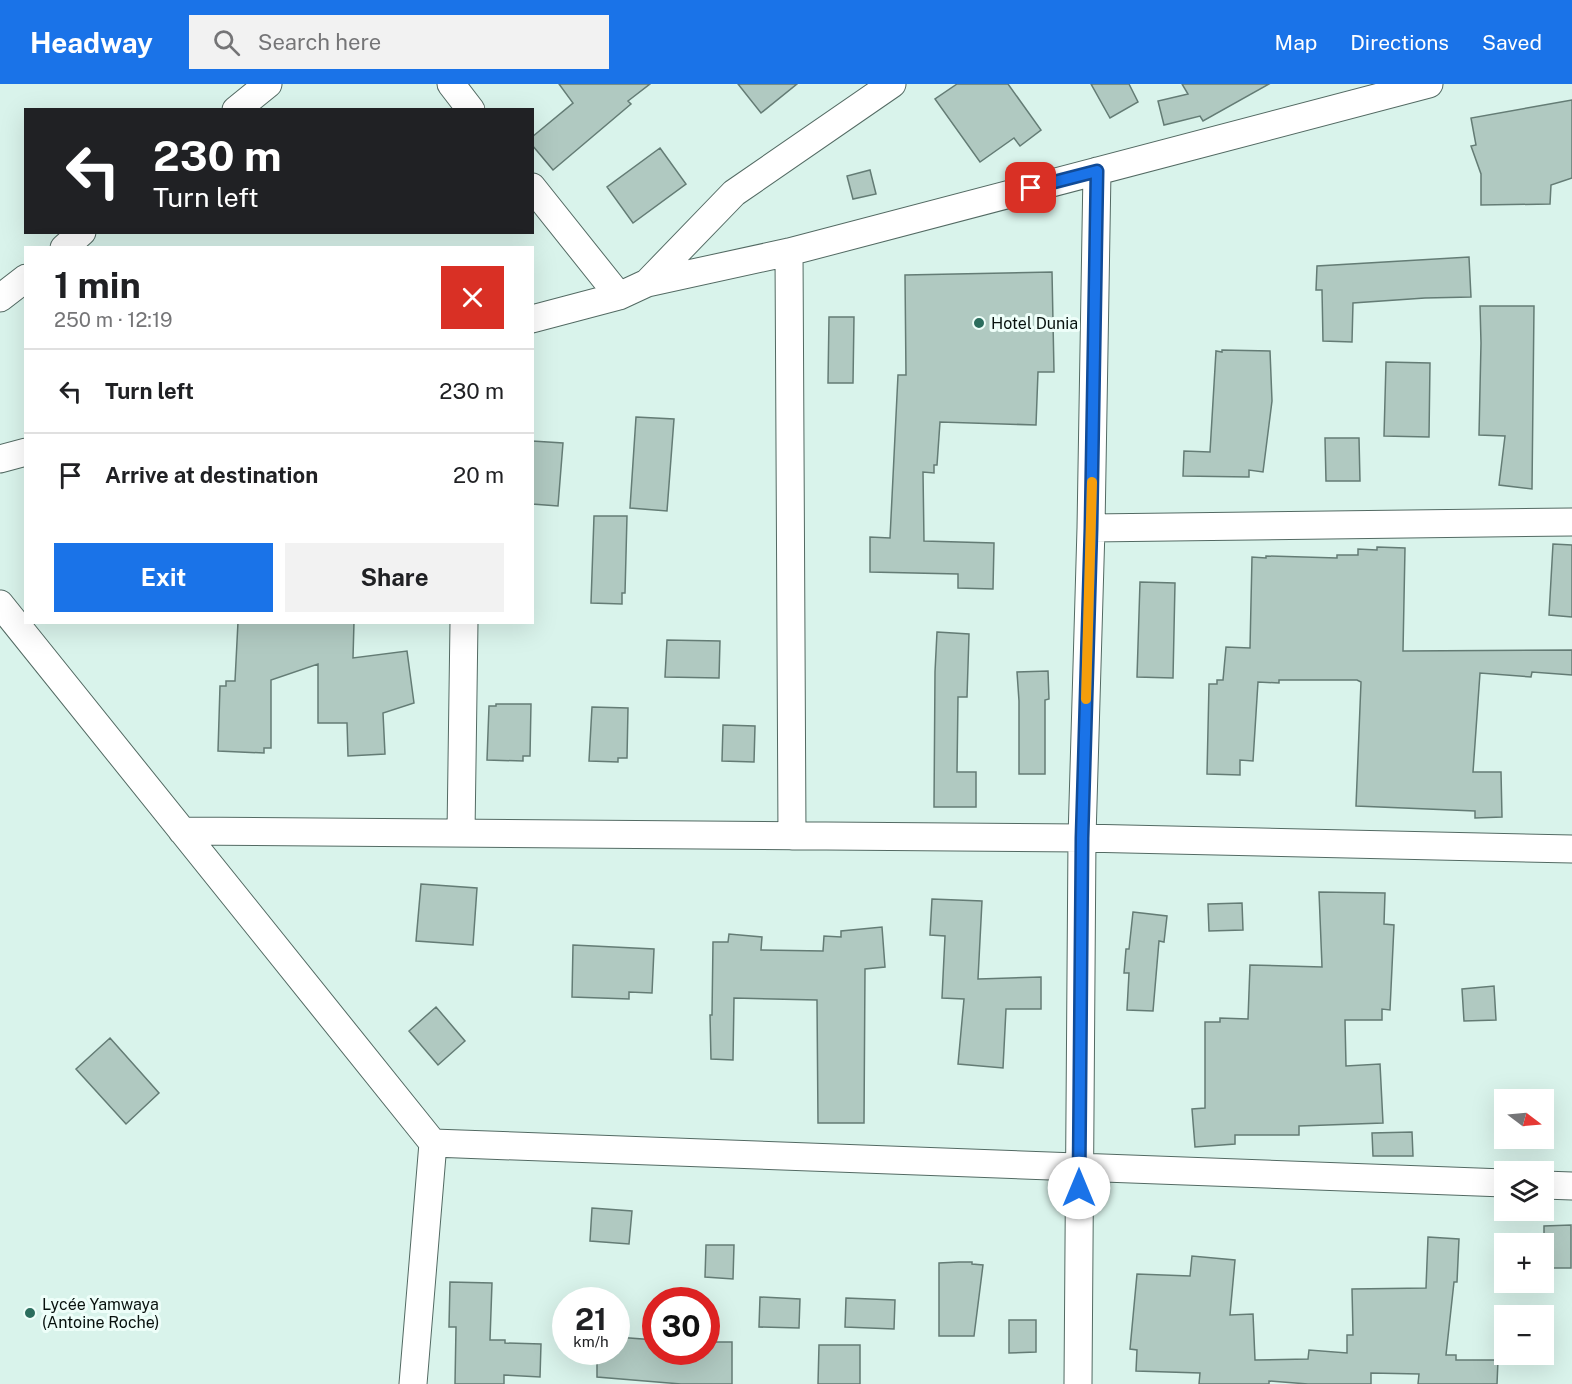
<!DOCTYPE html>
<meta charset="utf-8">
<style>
:root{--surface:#fff;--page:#f2f2f2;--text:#202124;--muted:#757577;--line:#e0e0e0;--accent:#1a73e8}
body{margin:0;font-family:"Public Sans",sans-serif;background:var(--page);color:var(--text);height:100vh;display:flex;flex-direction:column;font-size:22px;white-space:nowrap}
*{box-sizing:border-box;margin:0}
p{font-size:20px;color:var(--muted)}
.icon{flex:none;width:33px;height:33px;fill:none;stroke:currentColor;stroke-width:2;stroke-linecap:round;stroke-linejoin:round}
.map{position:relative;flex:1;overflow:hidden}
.drawer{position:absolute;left:24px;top:162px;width:510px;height:378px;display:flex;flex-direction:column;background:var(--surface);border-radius:0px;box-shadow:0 6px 24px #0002}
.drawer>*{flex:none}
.hud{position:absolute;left:24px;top:24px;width:510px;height:126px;border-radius:0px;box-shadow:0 6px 24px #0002;background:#202124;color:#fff;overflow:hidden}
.needle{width:39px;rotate:106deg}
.controls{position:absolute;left:1494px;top:1005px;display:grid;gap:12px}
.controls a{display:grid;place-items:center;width:60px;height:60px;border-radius:0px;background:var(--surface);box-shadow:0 6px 24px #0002;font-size:30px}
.speed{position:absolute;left:552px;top:1203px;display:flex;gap:12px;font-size:30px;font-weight:700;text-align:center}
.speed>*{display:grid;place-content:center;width:78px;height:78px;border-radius:50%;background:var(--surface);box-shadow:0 6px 24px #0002;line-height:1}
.speed small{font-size:15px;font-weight:400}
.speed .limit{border:9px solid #d22;background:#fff;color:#111}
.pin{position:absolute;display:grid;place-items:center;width:51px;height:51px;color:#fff;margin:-26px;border-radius:12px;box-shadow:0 3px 9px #0006}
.me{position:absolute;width:66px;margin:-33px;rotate:0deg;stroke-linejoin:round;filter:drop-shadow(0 0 4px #0008)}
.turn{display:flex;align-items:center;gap:21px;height:126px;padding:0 30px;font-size:27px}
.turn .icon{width:78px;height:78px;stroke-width:2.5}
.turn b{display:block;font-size:42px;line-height:51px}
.round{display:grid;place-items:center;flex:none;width:63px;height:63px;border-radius:0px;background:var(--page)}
.head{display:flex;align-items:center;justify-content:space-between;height:102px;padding:0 30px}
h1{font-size:36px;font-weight:700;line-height:45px}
.cta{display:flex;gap:12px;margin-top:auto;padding:12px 30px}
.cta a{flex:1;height:69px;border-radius:0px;background:var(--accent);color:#fff;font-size:24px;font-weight:700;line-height:69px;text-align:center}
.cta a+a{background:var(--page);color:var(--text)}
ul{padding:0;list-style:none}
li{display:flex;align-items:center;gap:18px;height:84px;padding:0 30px;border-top:2px solid var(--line)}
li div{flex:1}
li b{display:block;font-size:22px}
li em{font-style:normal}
header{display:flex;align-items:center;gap:36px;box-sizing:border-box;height:84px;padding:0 30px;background:var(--accent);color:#fff}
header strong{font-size:28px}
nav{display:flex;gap:33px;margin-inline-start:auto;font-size:21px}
.search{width:420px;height:54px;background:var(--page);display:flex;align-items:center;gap:15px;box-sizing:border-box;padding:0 21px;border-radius:0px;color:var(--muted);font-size:22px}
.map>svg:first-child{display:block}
</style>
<header>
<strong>Headway</strong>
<div class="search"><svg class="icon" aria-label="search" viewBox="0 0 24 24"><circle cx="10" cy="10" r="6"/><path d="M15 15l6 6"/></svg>Search here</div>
<nav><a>Map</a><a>Directions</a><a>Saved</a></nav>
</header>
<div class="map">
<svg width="1572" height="1300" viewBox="0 0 1572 1300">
<rect width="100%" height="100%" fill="#d9f3eb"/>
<!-- building -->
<path fill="#b0c9c1" stroke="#647c75" stroke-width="1.5" d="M 559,0 L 650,0 L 628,17 L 631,20 L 553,86 L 532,61 L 532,53 L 573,19 Z
M 738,0 L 797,0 L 761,29 Z
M 957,0 L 1008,0 L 1041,46 L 1020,62 L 1014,54 L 980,78 L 935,15 Z
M 1091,0 L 1129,0 L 1138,18 L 1110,34 Z
M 1182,0 L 1269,0 L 1203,37 L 1200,32 L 1164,41 L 1158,17 L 1188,10 Z
M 1572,16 L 1572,94 L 1551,101 L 1550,120 L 1481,121 L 1481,90 L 1471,62 L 1476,61 L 1471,34 Z
M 660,64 L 686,100 L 633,139 L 607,103 Z
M 870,86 L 876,110 L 853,115 L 847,92 Z
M 1469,173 L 1471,213 L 1425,214 L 1353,219 L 1352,258 L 1323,257 L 1322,206 L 1316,206 L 1317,182 Z
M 1052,188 L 1054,288 L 1038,288 L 1036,341 L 940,338 L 937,381 L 934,381 L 934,389 L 923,388 L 924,457 L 994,459 L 993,505 L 958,504 L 958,490 L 870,488 L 870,453 L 890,454 L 898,291 L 906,291 L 905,191 Z
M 1480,222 L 1534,222 L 1532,405 L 1499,401 L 1505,352 L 1479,351 L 1481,259 Z
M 829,233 L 854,233 L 853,299 L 828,299 Z
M 1222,266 L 1270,267 L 1272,317 L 1263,388 L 1249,386 L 1249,393 L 1183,392 L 1184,367 L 1210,368 L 1216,267 L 1222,268 Z
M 1386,278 L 1430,279 L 1429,353 L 1384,352 Z
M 636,333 L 674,335 L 667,427 L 630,424 Z
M 1325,354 L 1359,354 L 1360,397 L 1326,397 Z
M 532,357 L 563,359 L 558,422 L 532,420 Z
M 594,432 L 627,432 L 625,509 L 622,509 L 622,520 L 591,519 Z
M 1553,460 L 1572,461 L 1572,533 L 1549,531 Z
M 1377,463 L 1405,464 L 1403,567 L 1572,566 L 1572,591 L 1532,588 L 1531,593 L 1480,589 L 1473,688 L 1501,688 L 1502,733 L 1475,734 L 1475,727 L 1356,722 L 1361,598 L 1357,596 L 1279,596 L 1279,599 L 1258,598 L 1253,677 L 1240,676 L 1240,691 L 1207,690 L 1209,600 L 1217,600 L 1217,596 L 1223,596 L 1226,563 L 1250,564 L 1252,473 L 1266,474 L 1266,472 L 1337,474 L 1337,471 L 1358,471 L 1358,465 L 1377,466 Z
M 1140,498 L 1175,499 L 1173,594 L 1137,593 Z
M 238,538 L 354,538 L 353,574 L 407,567 L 414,619 L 383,629 L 385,670 L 348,672 L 347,639 L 318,639 L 318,580 L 271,596 L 271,664 L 264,664 L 264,669 L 218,667 L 220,602 L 226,602 L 226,597 L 235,597 Z
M 937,548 L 969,550 L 967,613 L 958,613 L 957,688 L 976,688 L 976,723 L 934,723 L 935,588 Z
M 667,556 L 720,557 L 719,594 L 665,593 Z
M 1048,587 L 1049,615 L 1045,616 L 1045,690 L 1019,690 L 1019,617 L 1017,588 Z
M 496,620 L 531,620 L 530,672 L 523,672 L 523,677 L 487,676 L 489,622 L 496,622 Z
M 592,623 L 628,624 L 627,674 L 618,674 L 618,678 L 589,677 Z
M 723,641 L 755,642 L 754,678 L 722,677 Z
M 421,800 L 477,804 L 473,861 L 416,857 Z
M 1319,808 L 1385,809 L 1384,840 L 1394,841 L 1390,926 L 1382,925 L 1382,936 L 1345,936 L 1346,982 L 1380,980 L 1383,1039 L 1299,1042 L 1299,1051 L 1235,1051 L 1235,1060 L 1195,1063 L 1192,1025 L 1205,1024 L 1205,938 L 1220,938 L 1220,934 L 1248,935 L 1250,881 L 1322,883 Z
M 932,815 L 982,817 L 978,895 L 1041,893 L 1041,925 L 1006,925 L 1003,984 L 958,980 L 964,915 L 942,914 L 945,852 L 930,851 Z
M 1242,819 L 1243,846 L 1209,847 L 1208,820 Z
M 1133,828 L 1167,832 L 1164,858 L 1159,857 L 1153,927 L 1127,926 L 1129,889 L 1124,889 L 1126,865 L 1129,865 Z
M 882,843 L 885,883 L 865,885 L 864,1039 L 818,1039 L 817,916 L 734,914 L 733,976 L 711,975 L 710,931 L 712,931 L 713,858 L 728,858 L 729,850 L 762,853 L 761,866 L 823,867 L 824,852 L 841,853 L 841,847 Z
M 573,861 L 654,865 L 652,909 L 629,908 L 629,915 L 572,913 Z
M 1494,902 L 1496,936 L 1464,937 L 1462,905 Z
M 436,923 L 465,957 L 438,981 L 409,947 Z
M 110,954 L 159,1009 L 126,1040 L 76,985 Z
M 1412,1048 L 1413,1072 L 1373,1072 L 1372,1049 Z
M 592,1124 L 632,1127 L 629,1160 L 590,1157 Z
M 1571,1141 L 1571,1184 L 1544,1184 L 1544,1142 Z
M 1428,1153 L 1459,1155 L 1457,1198 L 1454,1198 L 1446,1271 L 1456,1271 L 1456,1276 L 1498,1276 L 1497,1300 L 1418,1300 L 1419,1290 L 1371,1289 L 1371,1300 L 1308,1300 L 1269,1297 L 1269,1300 L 1199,1300 L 1200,1289 L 1136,1287 L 1137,1266 L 1130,1265 L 1137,1190 L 1190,1192 L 1192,1172 L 1235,1176 L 1230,1231 L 1253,1230 L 1255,1276 L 1308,1275 L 1309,1266 L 1347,1269 L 1347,1251 L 1353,1251 L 1352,1205 L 1426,1204 Z
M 706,1161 L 734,1161 L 733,1195 L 705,1193 Z
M 959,1178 L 972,1178 L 972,1180 L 983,1181 L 974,1252 L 939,1252 L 939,1179 Z
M 450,1198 L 492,1199 L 490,1256 L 505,1256 L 505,1259 L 541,1260 L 540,1293 L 504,1291 L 504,1300 L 455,1300 L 456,1243 L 449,1243 Z
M 760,1213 L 800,1215 L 799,1244 L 759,1243 Z
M 846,1214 L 895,1216 L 894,1245 L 845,1243 Z
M 1009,1236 L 1036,1236 L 1036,1268 L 1009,1269 Z
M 616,1253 L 656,1256 L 656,1268 L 706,1268 L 706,1258 L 732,1258 L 732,1300 L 681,1300 L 597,1293 L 597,1268 L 616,1268 Z
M 819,1261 L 860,1261 L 860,1300 L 818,1300 Z"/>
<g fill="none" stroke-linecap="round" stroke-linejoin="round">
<!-- minor casing -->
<g stroke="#536a63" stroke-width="29">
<path id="minor" d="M 451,0 L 471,26
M 236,26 L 268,0
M 532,103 L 619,212
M 64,164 L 82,148
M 789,168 L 792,752
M 647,199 L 734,109 L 892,0
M 0,214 L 26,194
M 532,235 L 619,212 L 647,199 L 789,168 L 1429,0
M 0,375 L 26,368
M 1091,444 L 1572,438
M 0,520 L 433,1059 L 413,1300
M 182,747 L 1082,754 L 1572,765
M 461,749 L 464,538
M 433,1059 L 1504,1099
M 1544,1101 L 1572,1102
M 1078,1300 L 1082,754 L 1091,444 L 1097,87"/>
</g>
<!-- minor -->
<use href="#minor" stroke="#fff" stroke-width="27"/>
</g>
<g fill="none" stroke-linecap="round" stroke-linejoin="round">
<!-- route casing -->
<g stroke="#114b97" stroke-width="15">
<path id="route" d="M 1031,104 L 1097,87 L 1091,444 L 1082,754 L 1079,1104"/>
</g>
<!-- route -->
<use href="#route" stroke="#1a73e8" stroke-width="10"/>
<!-- slow -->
<path stroke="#f59e0b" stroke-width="10" d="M 1086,615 L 1092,398"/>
</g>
<!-- markers -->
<g fill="#2b6d5d" stroke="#eefef9" stroke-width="2">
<circle cx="979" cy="239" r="6"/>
<circle cx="30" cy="1229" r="6"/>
</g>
<g text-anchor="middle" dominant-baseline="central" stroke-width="6" stroke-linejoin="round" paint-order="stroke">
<!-- poi labels -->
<g font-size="16" fill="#08110e" stroke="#eefef9" text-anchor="start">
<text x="991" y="239">Hotel Dunia</text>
<text x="42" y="1220">Lycée Yamwaya<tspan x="42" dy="18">(Antoine Roche)</tspan></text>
</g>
</g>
</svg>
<div class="controls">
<a><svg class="needle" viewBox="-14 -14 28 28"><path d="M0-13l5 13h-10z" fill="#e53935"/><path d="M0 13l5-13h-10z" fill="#757577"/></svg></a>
<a><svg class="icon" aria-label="layers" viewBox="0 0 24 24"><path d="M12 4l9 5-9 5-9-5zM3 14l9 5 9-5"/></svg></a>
<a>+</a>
<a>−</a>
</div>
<div class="speed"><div>21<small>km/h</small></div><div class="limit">30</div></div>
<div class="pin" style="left:1031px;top:104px;background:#d93025"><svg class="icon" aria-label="arrive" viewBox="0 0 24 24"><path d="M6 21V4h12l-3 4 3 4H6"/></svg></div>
<svg class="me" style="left:1079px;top:1104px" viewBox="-20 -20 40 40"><circle r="19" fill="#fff"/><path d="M0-13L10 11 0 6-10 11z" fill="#1a73e8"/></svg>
<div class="hud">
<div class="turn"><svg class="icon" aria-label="left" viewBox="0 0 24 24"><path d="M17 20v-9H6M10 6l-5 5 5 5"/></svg><div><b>230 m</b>Turn left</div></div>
</div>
<section class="drawer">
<div class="head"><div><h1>1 min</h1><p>250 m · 12:19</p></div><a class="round" style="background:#d93025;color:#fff"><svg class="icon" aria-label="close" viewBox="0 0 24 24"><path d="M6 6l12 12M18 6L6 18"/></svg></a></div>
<ul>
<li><svg class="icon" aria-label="left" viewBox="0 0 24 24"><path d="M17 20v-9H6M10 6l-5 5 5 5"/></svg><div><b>Turn left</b></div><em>230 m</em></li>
<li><svg class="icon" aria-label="arrive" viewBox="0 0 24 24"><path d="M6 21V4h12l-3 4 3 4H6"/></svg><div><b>Arrive at destination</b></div><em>20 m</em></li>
</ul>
<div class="cta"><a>Exit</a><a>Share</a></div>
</section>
</div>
